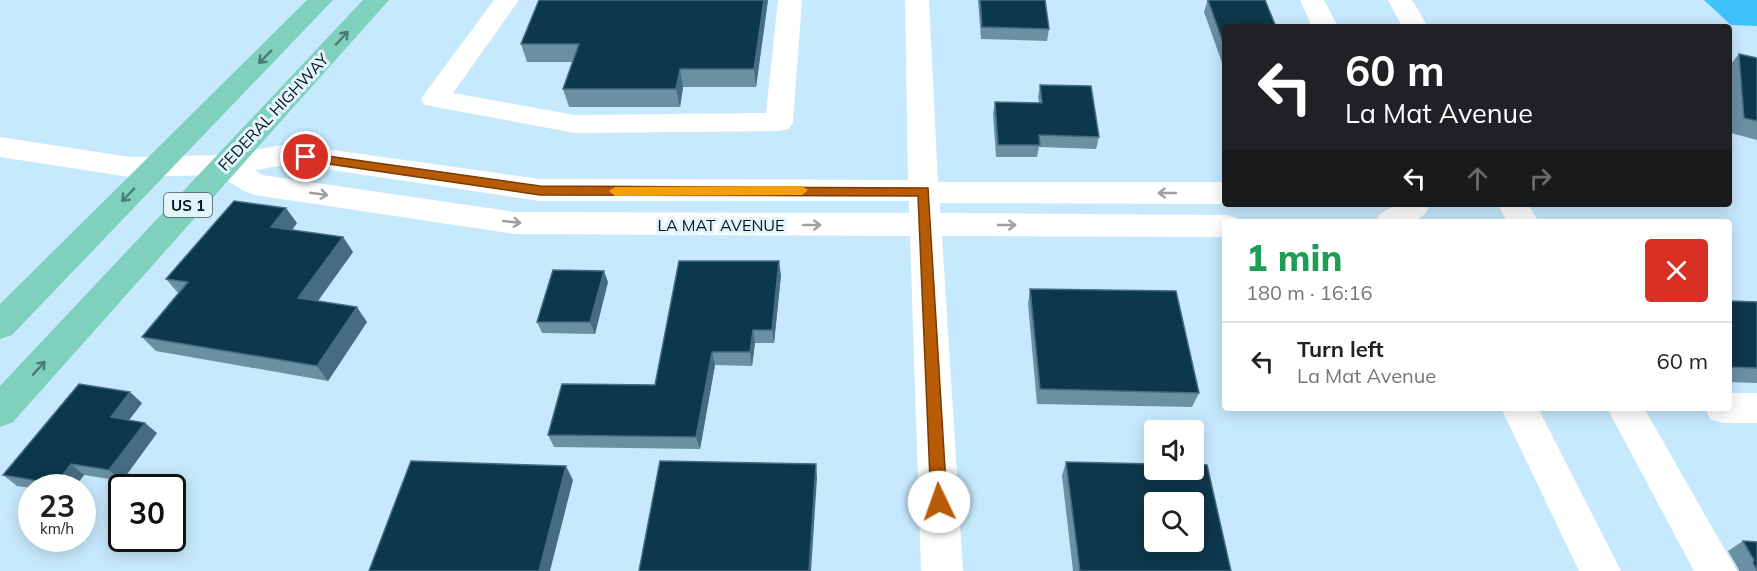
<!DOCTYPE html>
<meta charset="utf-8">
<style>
:root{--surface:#fff;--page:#f6f6f6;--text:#202124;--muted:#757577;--line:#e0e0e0}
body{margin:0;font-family:Mulish,sans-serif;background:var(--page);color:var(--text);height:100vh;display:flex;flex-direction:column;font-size:22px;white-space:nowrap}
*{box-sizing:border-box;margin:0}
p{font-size:20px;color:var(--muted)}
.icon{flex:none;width:33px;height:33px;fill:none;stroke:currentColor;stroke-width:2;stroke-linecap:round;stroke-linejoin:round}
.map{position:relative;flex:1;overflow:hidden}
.details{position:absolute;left:1222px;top:219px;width:510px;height:192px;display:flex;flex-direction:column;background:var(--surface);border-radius:6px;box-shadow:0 3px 15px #0003}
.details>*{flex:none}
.top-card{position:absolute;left:1222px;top:24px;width:510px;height:183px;border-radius:6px;box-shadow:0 3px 15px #0003;background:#202124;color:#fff;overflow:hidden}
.buttons{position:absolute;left:1144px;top:420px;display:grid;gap:12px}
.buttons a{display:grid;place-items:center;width:60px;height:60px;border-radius:6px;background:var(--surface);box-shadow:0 3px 15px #0003;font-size:30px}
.speed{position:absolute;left:18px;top:474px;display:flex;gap:12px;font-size:30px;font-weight:700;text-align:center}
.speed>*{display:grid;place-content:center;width:78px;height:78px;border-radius:50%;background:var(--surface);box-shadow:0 3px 15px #0003;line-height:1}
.speed small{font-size:15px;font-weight:400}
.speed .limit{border:3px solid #111;border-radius:9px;background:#fff;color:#111}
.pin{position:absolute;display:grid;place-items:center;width:51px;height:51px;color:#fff;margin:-26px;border:3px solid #fff;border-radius:50%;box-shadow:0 2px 6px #0007}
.me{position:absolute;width:66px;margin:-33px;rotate:357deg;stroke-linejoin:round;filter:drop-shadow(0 0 4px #0008)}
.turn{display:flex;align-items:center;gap:21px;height:126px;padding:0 24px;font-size:27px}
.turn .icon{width:78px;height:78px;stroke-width:2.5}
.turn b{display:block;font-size:42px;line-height:51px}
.lanes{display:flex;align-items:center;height:57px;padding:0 24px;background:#0003;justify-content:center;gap:30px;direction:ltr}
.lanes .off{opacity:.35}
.round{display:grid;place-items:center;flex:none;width:63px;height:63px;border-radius:6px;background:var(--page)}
.overview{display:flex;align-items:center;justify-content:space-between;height:102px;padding:0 24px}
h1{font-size:36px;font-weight:800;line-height:45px;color:#1e9e55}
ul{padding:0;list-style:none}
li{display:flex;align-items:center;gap:18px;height:78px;padding:0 24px;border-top:2px solid var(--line)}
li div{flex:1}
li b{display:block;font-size:22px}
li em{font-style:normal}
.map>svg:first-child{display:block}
</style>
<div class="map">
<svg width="1757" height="571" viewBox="0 0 1757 571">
<rect width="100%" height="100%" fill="#c7e9fd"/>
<!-- water -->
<path fill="#40c2fd" d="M 1704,0 L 1757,0 L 1757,26 L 1731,25 Z"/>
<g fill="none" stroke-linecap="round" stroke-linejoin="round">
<!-- minor -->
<path fill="#fff" fill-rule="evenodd" d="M 494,0 L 519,0 L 453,93 L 575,115 L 766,113 L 778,0 L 802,0 L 793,122 L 789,129 L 779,131 L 575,133 L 425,105 L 421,99 L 425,93 Z
M 905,0 L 929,0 L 938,182 L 1226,182 L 1226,204 L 940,203 L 940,213 L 1226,215 L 1237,218 L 1239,222 L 1226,222 L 1226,237 L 942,236 L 963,571 L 921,571 L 910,236 L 515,234 L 255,195 L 244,191 L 218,175 L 130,177 L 0,157 L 0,137 L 130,157 L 224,155 L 290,144 L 540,179 L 908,180 ZM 290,164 L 540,201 L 909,201 L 909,213 L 515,212 L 262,175 L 255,170 Z
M 1300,0 L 1324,0 L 1338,27 L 1312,27 Z
M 1388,0 L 1412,0 L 1428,27 L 1402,27 Z
M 1397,204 L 1426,204 L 1428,209 C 1418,228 1395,222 1375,222 L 1380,214 Z
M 1498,204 L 1528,204 L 1539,222 L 1507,222 Z
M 1730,393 L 1757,393 L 1757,423 L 1723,423 L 1710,419 L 1705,408 L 1730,408 Z
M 1501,408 L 1538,408 L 1621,571 L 1579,571 Z
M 1607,408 L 1644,408 L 1737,571 L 1694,571 Z"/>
<!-- major -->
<path fill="#7fd1be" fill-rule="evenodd" d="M 307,0 L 333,0 L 12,335 L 0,339 L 0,304 Z
M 363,0 L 389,0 L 13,422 L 0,427 L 0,386 Z"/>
</g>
<!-- wall -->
<path fill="#6a90a4" d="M 539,0 L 768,0 L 756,87 L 683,87 L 680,107 L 569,107 L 563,89 L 573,62 L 527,62 L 521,44 Z
M 978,0 L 1045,0 L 1049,29 L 1047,41 L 981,39 Z
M 1207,0 L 1265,0 L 1226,27 L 1226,74 L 1204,12 L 1207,2 Z
M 1739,54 L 1757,58 L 1757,140 L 1731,133 L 1730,119 L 1730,65 Z
M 1040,85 L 1099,137 L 1096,149 L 1039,147 L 1037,157 L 996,157 L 993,114 L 995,102 L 1039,103 L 1038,97 Z
M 297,223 L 292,230 L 343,237 L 353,252 L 318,301 L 367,322 L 328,381 L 156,351 L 142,337 L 178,293 L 166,279 Z
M 781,275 L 774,343 L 755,343 L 752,366 L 715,365 L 700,449 L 554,447 L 548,435 L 655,385 Z
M 608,282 L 595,334 L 542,333 L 537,322 Z
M 1030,289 L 1199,393 L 1192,407 L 1037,404 L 1028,304 Z
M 1730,301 L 1757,302 L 1757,383 L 1730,382 Z
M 142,403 L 129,420 L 157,433 L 122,481 L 84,475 L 74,488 L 32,488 L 17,486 L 3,475 Z
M 1066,462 L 1231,571 L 1073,571 L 1062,476 Z
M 1743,541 L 1757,542 L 1757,571 L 1739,571 L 1739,570 L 1728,551 Z"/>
<!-- shaded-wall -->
<path fill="#456c80" d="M 764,0 L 768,0 L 756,87 L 754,69 Z
M 680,69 L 683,87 L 680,107 L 676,89 Z
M 286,208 L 297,223 L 282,243 L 271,227 Z
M 343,237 L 353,252 L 309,313 L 298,298 Z
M 779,261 L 781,275 L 774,343 L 772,330 Z
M 604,271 L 608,282 L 595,334 L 590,322 Z
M 357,307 L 367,322 L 328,381 L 317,366 Z
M 753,330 L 755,343 L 752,366 L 750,352 Z
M 712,352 L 715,365 L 700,449 L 696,437 Z
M 130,392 L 142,403 L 123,428 L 111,417 Z
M 145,423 L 157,433 L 122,481 L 109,470 Z
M 71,464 L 84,475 L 74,488 L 61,488 L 56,484 Z
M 816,464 L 817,478 L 811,571 L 809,571 Z
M 566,466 L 573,480 L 550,571 L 539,571 Z"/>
<!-- building -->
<path fill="#0d374a" stroke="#456c80" stroke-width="1.5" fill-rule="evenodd" d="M 539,0 L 764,0 L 754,69 L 680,69 L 676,89 L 563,89 L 579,44 L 521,44 Z
M 980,0 L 1045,0 L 1049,29 L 982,27 Z
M 1208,0 L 1265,0 L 1276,27 L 1226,27 L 1226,51 Z
M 1739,54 L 1757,58 L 1757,121 L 1744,118 Z
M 1040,85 L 1091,86 L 1099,137 L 1039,135 L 1040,145 L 998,145 L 995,102 L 1042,103 Z
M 234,201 L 286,208 L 271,227 L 343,237 L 298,298 L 357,307 L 317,366 L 142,337 L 188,282 L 166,279 Z
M 679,261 L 779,261 L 772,330 L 753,330 L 750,352 L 712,352 L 696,437 L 548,435 L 562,384 L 655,385 Z
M 553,270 L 604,271 L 590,322 L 537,322 Z
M 1030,289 L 1176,291 L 1199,393 L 1040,389 Z
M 1730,301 L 1757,302 L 1757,368 L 1730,367 Z
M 79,384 L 130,392 L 111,417 L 145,423 L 109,470 L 71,464 L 56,484 L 3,475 Z
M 411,461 L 566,466 L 539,571 L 369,571 Z
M 660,461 L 816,464 L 809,571 L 639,571 Z
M 1066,462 L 1155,464 L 1155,470 L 1194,470 L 1194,464 L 1207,465 L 1231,571 L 1080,571 ZM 1155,502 L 1194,502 L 1194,542 L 1155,542 Z
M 1743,541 L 1757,542 L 1757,570 L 1753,563 L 1754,560 Z"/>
<!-- one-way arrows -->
<defs><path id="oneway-shaft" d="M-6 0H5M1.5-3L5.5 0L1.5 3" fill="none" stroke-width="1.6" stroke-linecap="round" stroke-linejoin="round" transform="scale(1.5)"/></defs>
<g stroke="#487c76">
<use href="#oneway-shaft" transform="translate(342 38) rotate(-47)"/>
<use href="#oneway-shaft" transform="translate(265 57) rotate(135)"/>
<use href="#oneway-shaft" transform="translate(128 195) rotate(134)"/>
<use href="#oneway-shaft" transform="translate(39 368) rotate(-48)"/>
</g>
<g stroke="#9ba1a5">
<use href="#oneway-shaft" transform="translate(1167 193) rotate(180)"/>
<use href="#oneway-shaft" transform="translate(319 194) rotate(8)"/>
<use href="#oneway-shaft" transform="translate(512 222) rotate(6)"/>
<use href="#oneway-shaft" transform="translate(812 225)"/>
<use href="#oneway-shaft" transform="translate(1007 225)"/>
</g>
<!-- route -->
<path fill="#b85b07" stroke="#783b05" stroke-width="1.5" d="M 306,153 L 540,186 L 928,188 L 947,502 L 945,507 L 939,509 L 933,507 L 931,502 L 918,196 L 540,195 L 302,160 L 302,154 Z"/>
<!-- slow -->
<path fill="#f59e0b" d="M 802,186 L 808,190 L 802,195 L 615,196 L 609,191 L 615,187 Z"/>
<g text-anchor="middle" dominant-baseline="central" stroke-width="6" stroke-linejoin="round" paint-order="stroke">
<!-- shield labels -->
<rect fill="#e3f4fd" stroke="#485760" stroke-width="1.5" x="164" y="193" width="48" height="24" rx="4.5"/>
<g font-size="15" font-weight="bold" fill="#05141d">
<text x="188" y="205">US 1</text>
</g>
<!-- street labels -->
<g font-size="16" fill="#05141d" stroke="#e3f4fd">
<text transform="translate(273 112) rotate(-47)">FEDERAL HIGHWAY</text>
<text x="721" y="225">LA MAT AVENUE</text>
</g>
</g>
</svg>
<div class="buttons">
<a><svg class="icon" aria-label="sound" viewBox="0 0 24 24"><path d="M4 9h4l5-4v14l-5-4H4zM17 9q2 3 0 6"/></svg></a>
<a><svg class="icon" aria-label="search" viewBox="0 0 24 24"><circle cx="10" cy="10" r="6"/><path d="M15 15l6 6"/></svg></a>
</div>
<div class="speed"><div>23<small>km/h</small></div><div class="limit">30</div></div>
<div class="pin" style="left:306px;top:157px;background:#d93025"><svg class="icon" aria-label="arrive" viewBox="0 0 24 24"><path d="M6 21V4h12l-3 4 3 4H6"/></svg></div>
<svg class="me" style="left:939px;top:502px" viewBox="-20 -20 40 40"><circle r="19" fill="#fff"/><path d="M0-13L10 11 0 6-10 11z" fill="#b85b07"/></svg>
<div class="top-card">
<div class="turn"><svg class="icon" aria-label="left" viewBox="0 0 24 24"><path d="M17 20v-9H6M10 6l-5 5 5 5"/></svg><div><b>60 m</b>La Mat Avenue</div></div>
<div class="lanes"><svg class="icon" aria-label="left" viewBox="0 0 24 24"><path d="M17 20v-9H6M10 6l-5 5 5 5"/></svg><svg class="icon off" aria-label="ahead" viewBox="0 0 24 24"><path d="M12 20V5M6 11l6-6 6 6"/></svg><svg class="icon off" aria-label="right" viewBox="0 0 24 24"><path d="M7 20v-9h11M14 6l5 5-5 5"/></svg></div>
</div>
<section class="details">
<div class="overview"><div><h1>1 min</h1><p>180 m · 16:16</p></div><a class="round" style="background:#d93025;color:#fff"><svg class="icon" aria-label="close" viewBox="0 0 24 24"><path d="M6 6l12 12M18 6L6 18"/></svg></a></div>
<ul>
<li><svg class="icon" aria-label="left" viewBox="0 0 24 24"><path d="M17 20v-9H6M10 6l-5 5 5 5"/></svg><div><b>Turn left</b><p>La Mat Avenue</p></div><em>60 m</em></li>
</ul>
</section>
</div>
